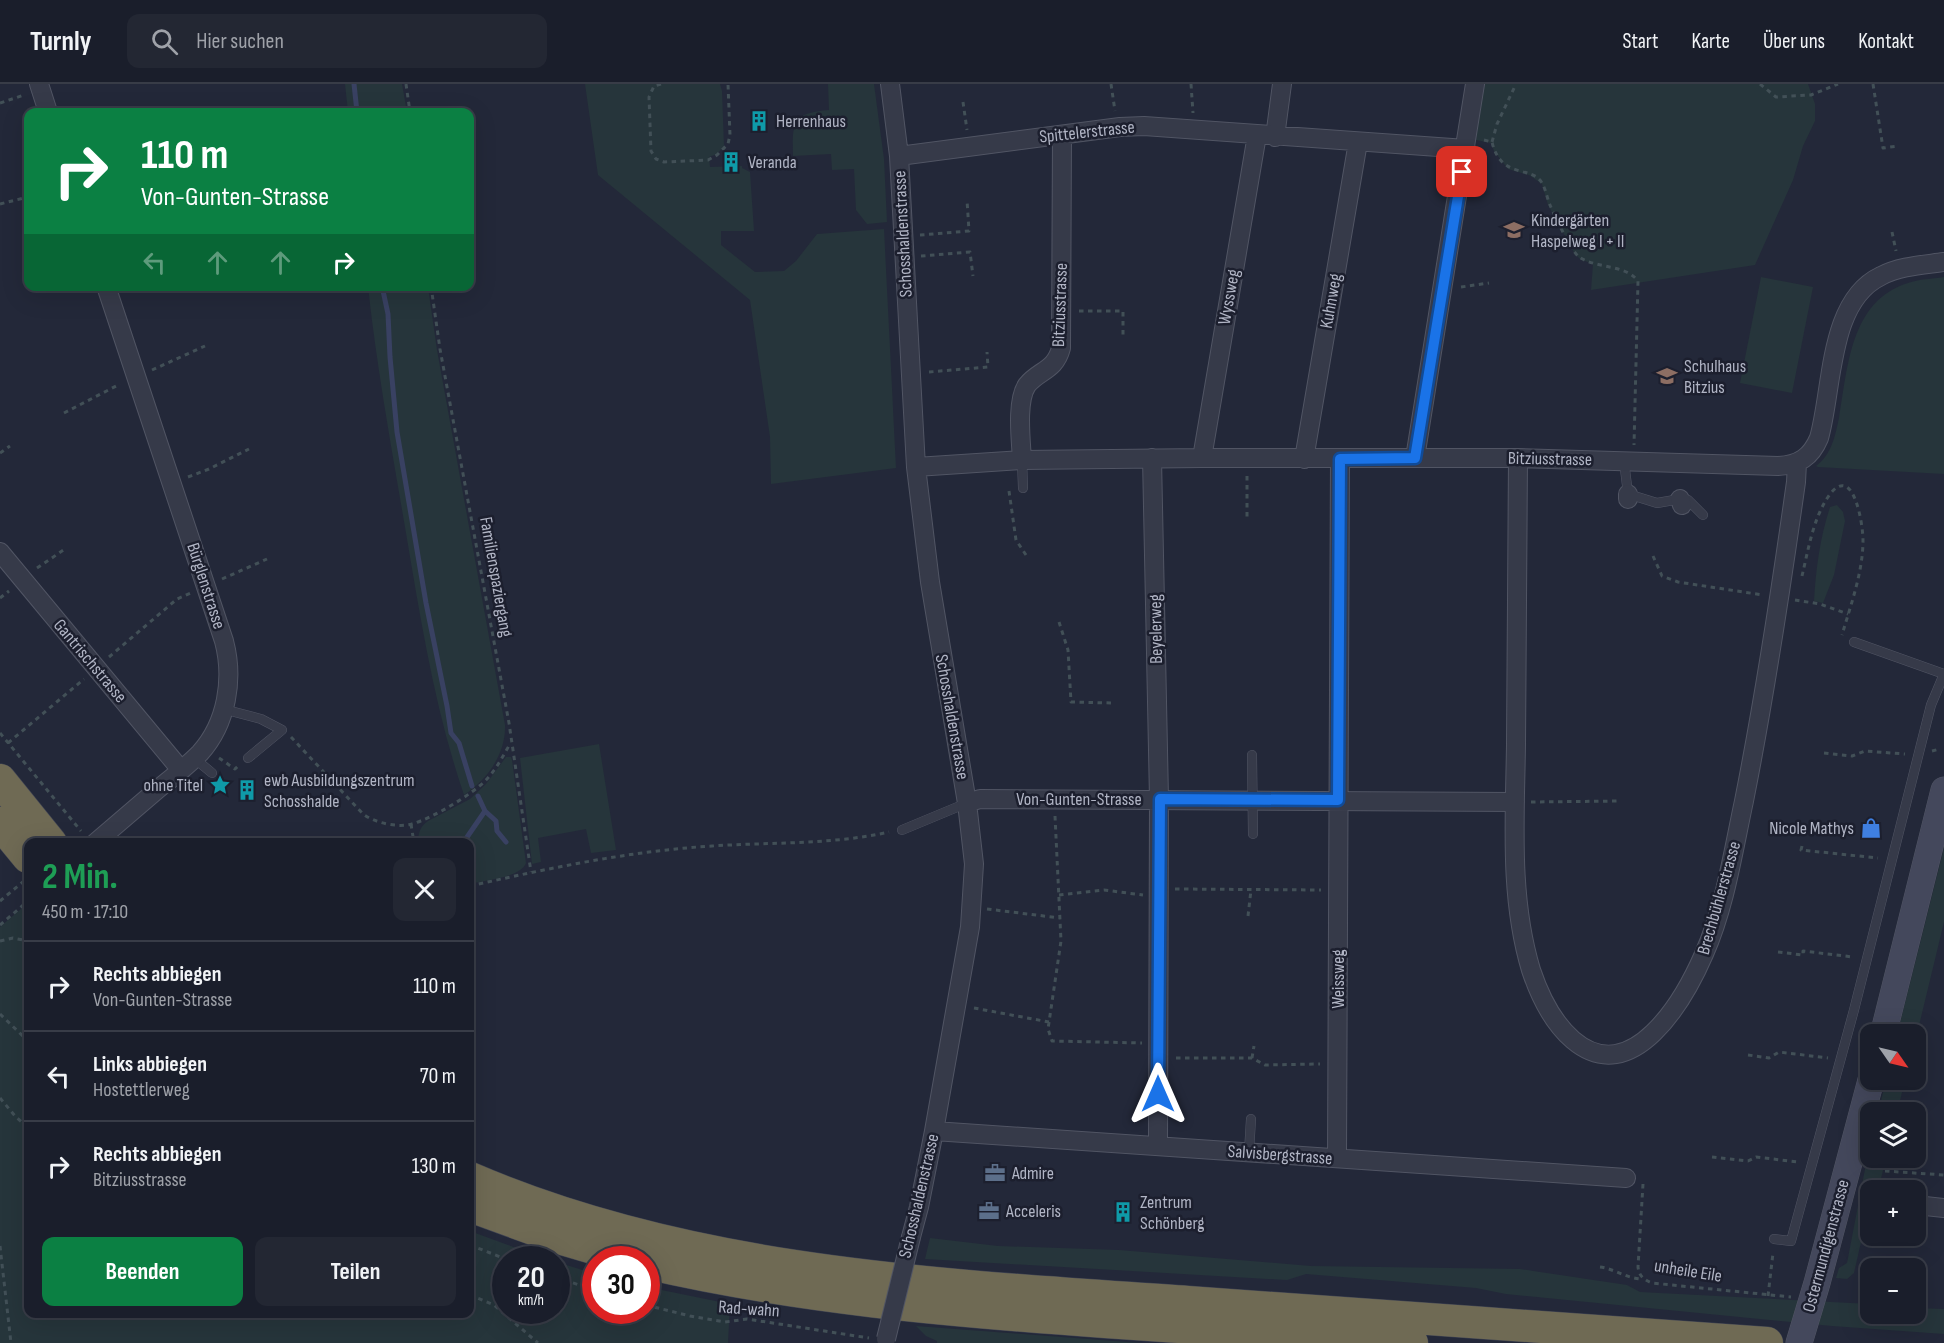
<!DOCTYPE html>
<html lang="de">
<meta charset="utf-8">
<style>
:root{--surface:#1a1e2b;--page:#232733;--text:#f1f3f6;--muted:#9fa2a9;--line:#383c47;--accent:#0b8043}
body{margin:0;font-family:"Sofia Sans Condensed",sans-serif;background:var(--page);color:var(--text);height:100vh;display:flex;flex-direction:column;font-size:22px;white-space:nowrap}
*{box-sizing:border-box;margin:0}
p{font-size:20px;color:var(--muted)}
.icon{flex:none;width:33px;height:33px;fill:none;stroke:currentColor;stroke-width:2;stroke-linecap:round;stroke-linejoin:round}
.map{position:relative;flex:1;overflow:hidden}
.side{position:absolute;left:24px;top:754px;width:450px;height:480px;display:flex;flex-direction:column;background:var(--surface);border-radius:12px;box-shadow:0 6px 24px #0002,0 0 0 2px var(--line)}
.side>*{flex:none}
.top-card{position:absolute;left:24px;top:24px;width:450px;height:183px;border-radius:12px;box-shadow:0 6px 24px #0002,0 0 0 2px var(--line);background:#0b8043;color:#fff;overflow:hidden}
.needle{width:39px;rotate:124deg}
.fabs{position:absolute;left:1860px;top:940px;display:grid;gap:12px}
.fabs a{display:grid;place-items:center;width:66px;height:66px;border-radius:12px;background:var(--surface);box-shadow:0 6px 24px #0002,0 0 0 2px var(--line);font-size:30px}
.speed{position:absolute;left:492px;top:1162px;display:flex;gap:12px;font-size:30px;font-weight:700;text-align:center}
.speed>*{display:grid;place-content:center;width:78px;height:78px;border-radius:50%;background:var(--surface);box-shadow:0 6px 24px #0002,0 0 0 2px var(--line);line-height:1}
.speed small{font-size:15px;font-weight:400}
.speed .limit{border:9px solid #d22;background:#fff;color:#111}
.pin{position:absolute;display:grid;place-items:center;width:51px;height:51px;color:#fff;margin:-26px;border-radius:12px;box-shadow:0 3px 9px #0006}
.me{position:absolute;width:66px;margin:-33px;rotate:0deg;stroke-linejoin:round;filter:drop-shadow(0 0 4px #0008)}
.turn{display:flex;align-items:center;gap:21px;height:126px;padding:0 18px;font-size:27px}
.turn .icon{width:78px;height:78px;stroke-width:2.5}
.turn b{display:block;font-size:42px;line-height:51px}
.lanes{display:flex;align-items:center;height:57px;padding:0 18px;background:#0003;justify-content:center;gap:30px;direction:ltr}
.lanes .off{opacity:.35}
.round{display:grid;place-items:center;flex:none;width:63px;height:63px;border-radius:12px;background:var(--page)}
.headline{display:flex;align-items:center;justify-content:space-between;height:102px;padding:0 18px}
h1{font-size:36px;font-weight:700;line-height:45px;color:#1e9e55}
.primary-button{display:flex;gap:12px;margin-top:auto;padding:12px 18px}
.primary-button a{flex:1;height:69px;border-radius:12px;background:var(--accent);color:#fff;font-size:24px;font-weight:700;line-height:69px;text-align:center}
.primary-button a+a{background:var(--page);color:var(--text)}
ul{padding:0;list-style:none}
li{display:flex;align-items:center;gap:18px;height:90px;padding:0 18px;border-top:2px solid var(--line)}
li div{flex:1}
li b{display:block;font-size:22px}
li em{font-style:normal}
header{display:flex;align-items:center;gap:36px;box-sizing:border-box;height:84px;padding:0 30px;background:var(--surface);border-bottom:2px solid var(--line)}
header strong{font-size:28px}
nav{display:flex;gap:33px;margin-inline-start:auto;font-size:21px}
.search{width:420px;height:54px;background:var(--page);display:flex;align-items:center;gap:15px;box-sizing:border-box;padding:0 21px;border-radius:12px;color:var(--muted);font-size:22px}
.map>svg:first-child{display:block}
</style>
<header>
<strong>Turnly</strong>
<div class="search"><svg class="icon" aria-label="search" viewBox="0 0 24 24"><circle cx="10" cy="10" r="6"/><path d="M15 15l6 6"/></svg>Hier suchen</div>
<nav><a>Start</a><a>Karte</a><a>Über uns</a><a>Kontakt</a></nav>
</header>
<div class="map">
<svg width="1944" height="1259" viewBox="0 0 1944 1259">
<rect width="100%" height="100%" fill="#232839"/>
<!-- green -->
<path fill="#26353b" d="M 345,0 L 402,0 L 407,28 L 348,28 Z
M 585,0 L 720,0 L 722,7 L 724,62 L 717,70 L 709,73 L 710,83 L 742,82 L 742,84 L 750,88 L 754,147 L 721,147 L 721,161 L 755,188 L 784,187 L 796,177 L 817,150 L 884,145 L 896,384 L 771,400 L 770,353 L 750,216 L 598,91 Z
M 828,0 L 874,0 L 884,75 L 887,138 L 867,140 L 856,126 L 854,85 L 832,86 L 831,70 L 793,72 C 792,37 793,29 829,26 Z
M 1483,0 L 1808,0 L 1815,20 L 1815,37 L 1803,62 L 1793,96 L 1755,181 L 1591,206 L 1593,180 L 1580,175 L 1575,170 L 1548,121 L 1542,100 L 1529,91 L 1508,85 L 1494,67 L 1491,59 L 1476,56 Z
M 1761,193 L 1813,203 L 1792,309 L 1740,299 Z
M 1944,193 L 1944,390 L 1818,383 L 1816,382 C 1832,370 1835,352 1839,334 C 1848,283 1850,217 1908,199 C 1919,195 1932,195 1944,193 Z
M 368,203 L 428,203 L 437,266 L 505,641 C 506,670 487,696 464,711 C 435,626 421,538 406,449 C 392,367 377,285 368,203 Z
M 1837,421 L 1843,428 L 1845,437 L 1834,491 L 1823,519 L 1814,517 C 1816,484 1820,454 1830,423 Z
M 599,660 L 616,766 L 591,769 L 586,745 L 538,754 L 541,778 L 532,780 L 520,674 Z
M 506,673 L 511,673 L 512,676 L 526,779 C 520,794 485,796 470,800 L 470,759 L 418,759 C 418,750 420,742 428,737 L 470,715 L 486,700 Z
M 1944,764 L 1944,838 L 1916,954 L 1916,951 L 1897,951 Z
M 28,819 L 28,1230 L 470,1230 L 470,1147 L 549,1176 L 506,1176 L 506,1227 L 556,1227 L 557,1178 L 595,1190 L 596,1227 L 646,1227 L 647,1203 L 730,1220 L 728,1259 L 0,1259 L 0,843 Z
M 1886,996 L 1905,996 L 1897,1029 L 1878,1029 Z
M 1870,1059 L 1870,1074 L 1886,1074 L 1878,1107 L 1870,1107 L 1870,1118 L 1854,1189 L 1847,1195 L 1836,1194 L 1839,1184 L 1847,1179 Z
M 930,1154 L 998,1162 L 1119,1166 L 1311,1182 L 1520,1185 L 1627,1201 L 1640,1208 L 1870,1220 L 1870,1230 L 1916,1230 L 1916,1224 L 1944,1225 L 1944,1250 L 1832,1242 L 1506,1210 L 1476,1204 L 1306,1190 L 1287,1196 L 925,1175 Z
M 916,1242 L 1140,1259 L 937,1259 L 937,1257 L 926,1252 Z"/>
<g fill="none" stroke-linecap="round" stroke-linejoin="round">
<!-- stream -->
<path stroke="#394162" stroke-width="5" d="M 354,0 L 357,28
M 382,202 L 388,230 L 390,273 L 397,348 L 426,519 L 447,622 L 451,649 L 459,659 L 472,702
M 478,712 L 485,727 L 496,737 L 497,747 L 506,758
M 463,759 L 485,727"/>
<!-- lane casing -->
<g stroke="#515564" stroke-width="10">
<path id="lane" d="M 1022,376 L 1023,404
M 1624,377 L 1628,410 L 1657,419 L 1680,415 L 1688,416 L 1703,431
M 1854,558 L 1944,590
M 223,625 L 261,635 L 282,646 L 248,674
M 1252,671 L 1253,750
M 194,674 L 212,689
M 902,746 L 967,719
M 1249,1068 L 1251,1035
M 1774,1155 L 1791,1157 L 1854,926 L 1931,621 L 1944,590"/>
</g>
<!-- street casing -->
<g stroke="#515564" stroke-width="20">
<path id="street" d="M 39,0 L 48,28
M 890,0 L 899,72 L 916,383 L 930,498 L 967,719 L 974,780 L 970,843 L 934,1047 L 919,1123 L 911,1153
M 1275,53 L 1282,0
M 899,72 L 1120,43 L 1144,42 L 1466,65
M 1152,374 L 1159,715 L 1158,1062
M 1202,374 L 1257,51
M 1415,374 L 1475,0
M 1518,374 C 1517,469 1516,564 1516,660 C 1515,735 1509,813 1531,886 C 1540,913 1552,938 1573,956 C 1632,1006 1684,916 1704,870 C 1725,823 1733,768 1744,717 C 1765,611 1781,505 1796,398 L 1797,379
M 1304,375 L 1358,58
M 1022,376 C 1021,357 1016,317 1027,301 C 1039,286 1055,287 1061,264 L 1062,51
M 916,383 L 1022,376 L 1202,374 L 1518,374 L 1778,382 C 1799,381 1811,373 1819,354 C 1833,305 1828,217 1881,192 C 1900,182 1923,181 1944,178
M 1628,410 L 1628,415
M 1680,415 L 1682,421
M 0,468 L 181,686
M 967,719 L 980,715 L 1515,718
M 95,759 C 116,741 137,723 158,705 C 172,694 187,682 200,669 C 227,639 234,595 224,557 L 106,202
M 934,1047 L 1626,1094
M 1337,1074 L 1340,375
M 1916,1121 L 1944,1124"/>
</g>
<!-- secondary casing -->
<g stroke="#515564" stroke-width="27">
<path id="secondary" d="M 1883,951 L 1944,706
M 1799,1259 L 1817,1199 L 1871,996"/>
</g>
<!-- highway casing -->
<g stroke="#414554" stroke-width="33">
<path id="highway" d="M 0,696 L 51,759
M 0,739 L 28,773
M 470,1094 C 695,1191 946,1201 1188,1218 C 1381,1231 1574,1246 1767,1259
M 470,1122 L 555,1153 L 634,1176
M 646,1179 C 797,1214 951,1227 1105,1238 C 1207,1245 1310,1252 1412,1259"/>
</g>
<!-- path -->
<path stroke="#425057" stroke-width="3" stroke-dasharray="4.5 4.5" stroke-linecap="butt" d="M 406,0 L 410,28
M 661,0 L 654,2 L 649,13 L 651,67 L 656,75 L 664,78 L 708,76 L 717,71 L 728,60 L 730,51 L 728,0
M 1111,0 L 1115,27
M 1191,0 L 1193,29
M 1760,0 L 1776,13 L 1811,11 L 1838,0
M 1873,0 L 1883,64 L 1898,62
M 963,18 L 967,46
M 0,19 L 24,11
M 1484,56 L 1492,58 C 1501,96 1532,81 1542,99 C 1546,106 1547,114 1550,121 C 1554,131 1572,168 1579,173 C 1597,185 1625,180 1638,197 L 1634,361
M 1492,58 L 1497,40 L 1516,0
M 0,120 L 28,113
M 1892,148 L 1896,167
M 920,151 L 969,147 L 967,116
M 921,172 L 970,168 L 973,192
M 431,202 L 440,265 L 509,639 L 531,788
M 1461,203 L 1489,199
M 1079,227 L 1123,227 L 1123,253
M 152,286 L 205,262
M 929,288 L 988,283 L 987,268
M 64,329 L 120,300
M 0,369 L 10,362
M 1247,392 L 1247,433
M 188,393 L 209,385 L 249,365
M 1009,407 L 1016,456 L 1026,471
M 1653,472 L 1662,492 L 1678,498 L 1763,511
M 37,484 L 65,465
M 1802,492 C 1808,467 1813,435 1828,413 C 1853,376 1863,440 1863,456 C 1863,488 1851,520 1842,551
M 222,495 L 267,475
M 0,514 L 9,507
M 1795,516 L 1820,520 L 1848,530
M 1059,538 L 1068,566 L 1071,618 L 1113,619
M 109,573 L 177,515 L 191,509
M 0,649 L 81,747
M 291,653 L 363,730 C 375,739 398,744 412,740 C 433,734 473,710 487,695 C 497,684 503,672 510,660
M 8,659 L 84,595
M 1932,667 L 1940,665
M 1824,669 L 1852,672 L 1865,667 L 1905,670
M 219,674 L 235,685 L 238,682
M 1531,718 L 1619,717
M 1055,732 L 1061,857 L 1048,945 L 1052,957 L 1142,959
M 411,740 L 414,759
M 1802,762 L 1801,766 L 1878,774
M 470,802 C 550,784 630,767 712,762 C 772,758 831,761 889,748
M 1175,805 L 1321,806
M 1059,811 L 1104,806 L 1143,811
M 0,817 L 24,797
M 987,825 L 1060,834
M 1248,832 L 1251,806
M 0,841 L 28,817
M 0,857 L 13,854 L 28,857
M 1778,868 L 1803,871 L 1803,867 L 1853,873
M 974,924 L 1049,938
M 0,930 L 28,957
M 1748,971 L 1769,974 L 1779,968 L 1828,974
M 1176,974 L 1252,974 L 1265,981 L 1320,980
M 1252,974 L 1254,962
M 0,1014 L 15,1032 L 28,1044
M 1712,1073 L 1748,1077 L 1756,1073 L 1798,1078
M 1885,1087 L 1944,1091
M 1643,1100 L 1638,1183 C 1639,1192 1644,1196 1652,1199 L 1791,1213
M 470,1161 L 508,1176
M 0,1162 L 11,1259
M 1600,1183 C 1615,1185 1627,1195 1643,1195
M 556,1193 L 596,1207
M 470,1211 L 494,1221 L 538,1259
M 1768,1212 L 1773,1169
M 646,1221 L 690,1232 L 725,1238 L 747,1235 L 869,1254"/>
<!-- lane -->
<use href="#lane" stroke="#363a49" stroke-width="9"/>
<!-- street -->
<use href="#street" stroke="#363a49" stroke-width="18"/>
<!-- secondary -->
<use href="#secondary" stroke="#44485c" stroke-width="26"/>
<!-- highway -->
<use href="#highway" stroke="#6f6a54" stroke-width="32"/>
<!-- street-bridge casing -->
<g stroke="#515564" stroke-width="20" stroke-linecap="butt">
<path id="street-bridge" d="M 886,1255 L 911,1153"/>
</g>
<!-- street-bridge -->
<use href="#street-bridge" stroke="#363a49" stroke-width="18"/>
</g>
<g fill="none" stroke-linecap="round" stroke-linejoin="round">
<!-- route casing -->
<g stroke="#114b97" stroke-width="15">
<path id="route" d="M 1158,1010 L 1160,715 L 1338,716 L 1340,375 L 1415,374 L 1462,88"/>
</g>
<!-- route -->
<use href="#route" stroke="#1a73e8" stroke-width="10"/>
</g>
<!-- icons -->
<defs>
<g id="building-bare" transform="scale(1.62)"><path d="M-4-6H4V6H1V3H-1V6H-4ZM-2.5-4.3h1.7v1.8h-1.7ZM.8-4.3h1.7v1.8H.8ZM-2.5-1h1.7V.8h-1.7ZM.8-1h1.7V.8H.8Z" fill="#0f9aa8" stroke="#1c1f2e" stroke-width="2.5" paint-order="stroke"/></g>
<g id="school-bare" transform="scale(1.62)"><path d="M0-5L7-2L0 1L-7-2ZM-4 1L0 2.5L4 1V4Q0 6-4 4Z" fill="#8d6e63" stroke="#1c1f2e" stroke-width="2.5" paint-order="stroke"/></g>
<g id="sight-bare" transform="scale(1.62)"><path d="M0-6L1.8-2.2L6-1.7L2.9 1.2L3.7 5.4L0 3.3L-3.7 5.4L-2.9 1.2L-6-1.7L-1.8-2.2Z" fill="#0f9aa8" stroke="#1c1f2e" stroke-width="2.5" paint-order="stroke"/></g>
<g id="shop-bare" transform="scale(1.62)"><path d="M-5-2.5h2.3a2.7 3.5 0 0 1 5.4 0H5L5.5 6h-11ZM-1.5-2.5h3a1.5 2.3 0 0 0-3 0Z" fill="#3f7fe0" stroke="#1c1f2e" stroke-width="2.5" paint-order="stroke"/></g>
<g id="office-bare" transform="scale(1.62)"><path d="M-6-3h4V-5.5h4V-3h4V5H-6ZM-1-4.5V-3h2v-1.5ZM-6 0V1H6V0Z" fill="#5c6f8a" stroke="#1c1f2e" stroke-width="2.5" paint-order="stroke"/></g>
</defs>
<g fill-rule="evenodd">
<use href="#building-bare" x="759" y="37"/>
<use href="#building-bare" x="731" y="78"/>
<use href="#school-bare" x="1514" y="146"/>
<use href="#school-bare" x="1667" y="292"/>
<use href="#sight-bare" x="220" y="701"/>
<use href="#building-bare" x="247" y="706"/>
<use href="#shop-bare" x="1871" y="744"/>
<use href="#office-bare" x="995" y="1089"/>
<use href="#office-bare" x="989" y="1127"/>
<use href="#building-bare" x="1123" y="1128"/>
</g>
<g text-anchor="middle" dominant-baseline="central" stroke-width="5" stroke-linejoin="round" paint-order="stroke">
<!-- poi labels -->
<g font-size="18" fill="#b1b5c5" stroke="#1c1f2e" text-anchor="start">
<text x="776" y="37">Herrenhaus</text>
<text x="748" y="78">Veranda</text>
<text x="1531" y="136">Kindergärten<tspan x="1531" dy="21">Haspelweg I + II</tspan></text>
<text x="1684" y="282">Schulhaus<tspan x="1684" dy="21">Bitzius</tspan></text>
<text x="264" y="696">ewb Ausbildungszentrum<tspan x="264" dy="21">Schosshalde</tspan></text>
<text x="203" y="701" text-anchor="end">ohne Titel</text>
<text x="1854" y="744" text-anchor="end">Nicole Mathys</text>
<text x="1012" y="1089">Admire</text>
<text x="1140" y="1118">Zentrum<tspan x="1140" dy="21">Schönberg</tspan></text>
<text x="1006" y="1127">Acceleris</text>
</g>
<!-- street labels -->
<g font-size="18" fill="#b1b5c5" stroke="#1c1f2e">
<text transform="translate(1087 48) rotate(-6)">Spittelerstrasse</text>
<text transform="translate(903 150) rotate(-93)">Schosshaldenstrasse</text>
<text transform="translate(1229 213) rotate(-80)">Wyssweg</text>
<text transform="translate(1331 217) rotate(-80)">Kuhnweg</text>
<text transform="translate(1060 221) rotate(-88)">Bitziusstrasse</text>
<text transform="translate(1550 375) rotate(1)">Bitziusstrasse</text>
<text transform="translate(496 493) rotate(80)">Familienspaziergang</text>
<text transform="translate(206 502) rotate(72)">Bürglenstrasse</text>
<text transform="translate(1156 545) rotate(-91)">Beyelerweg</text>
<text transform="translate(90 577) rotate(50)">Gantrischstrasse</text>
<text transform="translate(952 633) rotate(80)">Schosshaldenstrasse</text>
<text x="1079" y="715">Von-Gunten-Strasse</text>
<text transform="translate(1719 814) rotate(-74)">Brechbühlerstrasse</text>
<text transform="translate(1338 895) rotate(-90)">Weissweg</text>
<text transform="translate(1280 1071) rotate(4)">Salvisbergstrasse</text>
<text transform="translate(919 1112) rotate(-77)">Schosshaldenstrasse</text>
<text transform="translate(1826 1162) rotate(-75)">Ostermundigenstrasse</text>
<text transform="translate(1688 1187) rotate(9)">unheile Eile</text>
<text transform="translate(749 1225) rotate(4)">Rad-wahn</text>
</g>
</g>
</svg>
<div class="fabs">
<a><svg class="needle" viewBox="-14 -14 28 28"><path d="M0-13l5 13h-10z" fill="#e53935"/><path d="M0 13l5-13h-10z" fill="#9fa2a9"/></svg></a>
<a><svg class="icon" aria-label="layers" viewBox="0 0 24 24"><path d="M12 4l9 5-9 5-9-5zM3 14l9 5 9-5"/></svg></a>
<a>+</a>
<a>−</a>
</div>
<div class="speed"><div>20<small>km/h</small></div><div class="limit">30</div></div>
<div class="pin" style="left:1462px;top:88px;background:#d93025"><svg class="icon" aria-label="arrive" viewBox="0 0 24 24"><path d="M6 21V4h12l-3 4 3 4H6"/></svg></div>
<svg class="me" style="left:1158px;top:1010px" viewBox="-20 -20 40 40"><path d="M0-17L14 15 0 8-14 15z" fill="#1a73e8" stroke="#fff" stroke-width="4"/></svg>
<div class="top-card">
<div class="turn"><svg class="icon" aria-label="right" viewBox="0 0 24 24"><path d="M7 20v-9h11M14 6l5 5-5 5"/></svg><div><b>110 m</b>Von-Gunten-Strasse</div></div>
<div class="lanes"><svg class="icon off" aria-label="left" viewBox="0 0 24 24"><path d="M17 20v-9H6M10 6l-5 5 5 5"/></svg><svg class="icon off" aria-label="ahead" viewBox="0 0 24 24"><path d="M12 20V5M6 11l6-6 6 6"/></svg><svg class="icon off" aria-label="ahead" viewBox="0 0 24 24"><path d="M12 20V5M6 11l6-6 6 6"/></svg><svg class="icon" aria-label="right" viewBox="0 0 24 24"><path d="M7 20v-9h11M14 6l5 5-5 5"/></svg></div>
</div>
<section class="side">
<div class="headline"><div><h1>2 Min.</h1><p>450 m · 17:10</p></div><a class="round"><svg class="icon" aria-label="close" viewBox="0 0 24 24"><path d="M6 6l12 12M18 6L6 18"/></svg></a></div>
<ul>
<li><svg class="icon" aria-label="right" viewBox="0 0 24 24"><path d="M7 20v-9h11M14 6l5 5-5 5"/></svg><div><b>Rechts abbiegen</b><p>Von-Gunten-Strasse</p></div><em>110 m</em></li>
<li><svg class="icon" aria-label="left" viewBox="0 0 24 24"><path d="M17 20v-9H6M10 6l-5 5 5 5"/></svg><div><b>Links abbiegen</b><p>Hostettlerweg</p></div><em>70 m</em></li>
<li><svg class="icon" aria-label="right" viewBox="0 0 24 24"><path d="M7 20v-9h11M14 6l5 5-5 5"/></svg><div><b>Rechts abbiegen</b><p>Bitziusstrasse</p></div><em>130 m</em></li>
</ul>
<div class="primary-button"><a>Beenden</a><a>Teilen</a></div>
</section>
</div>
